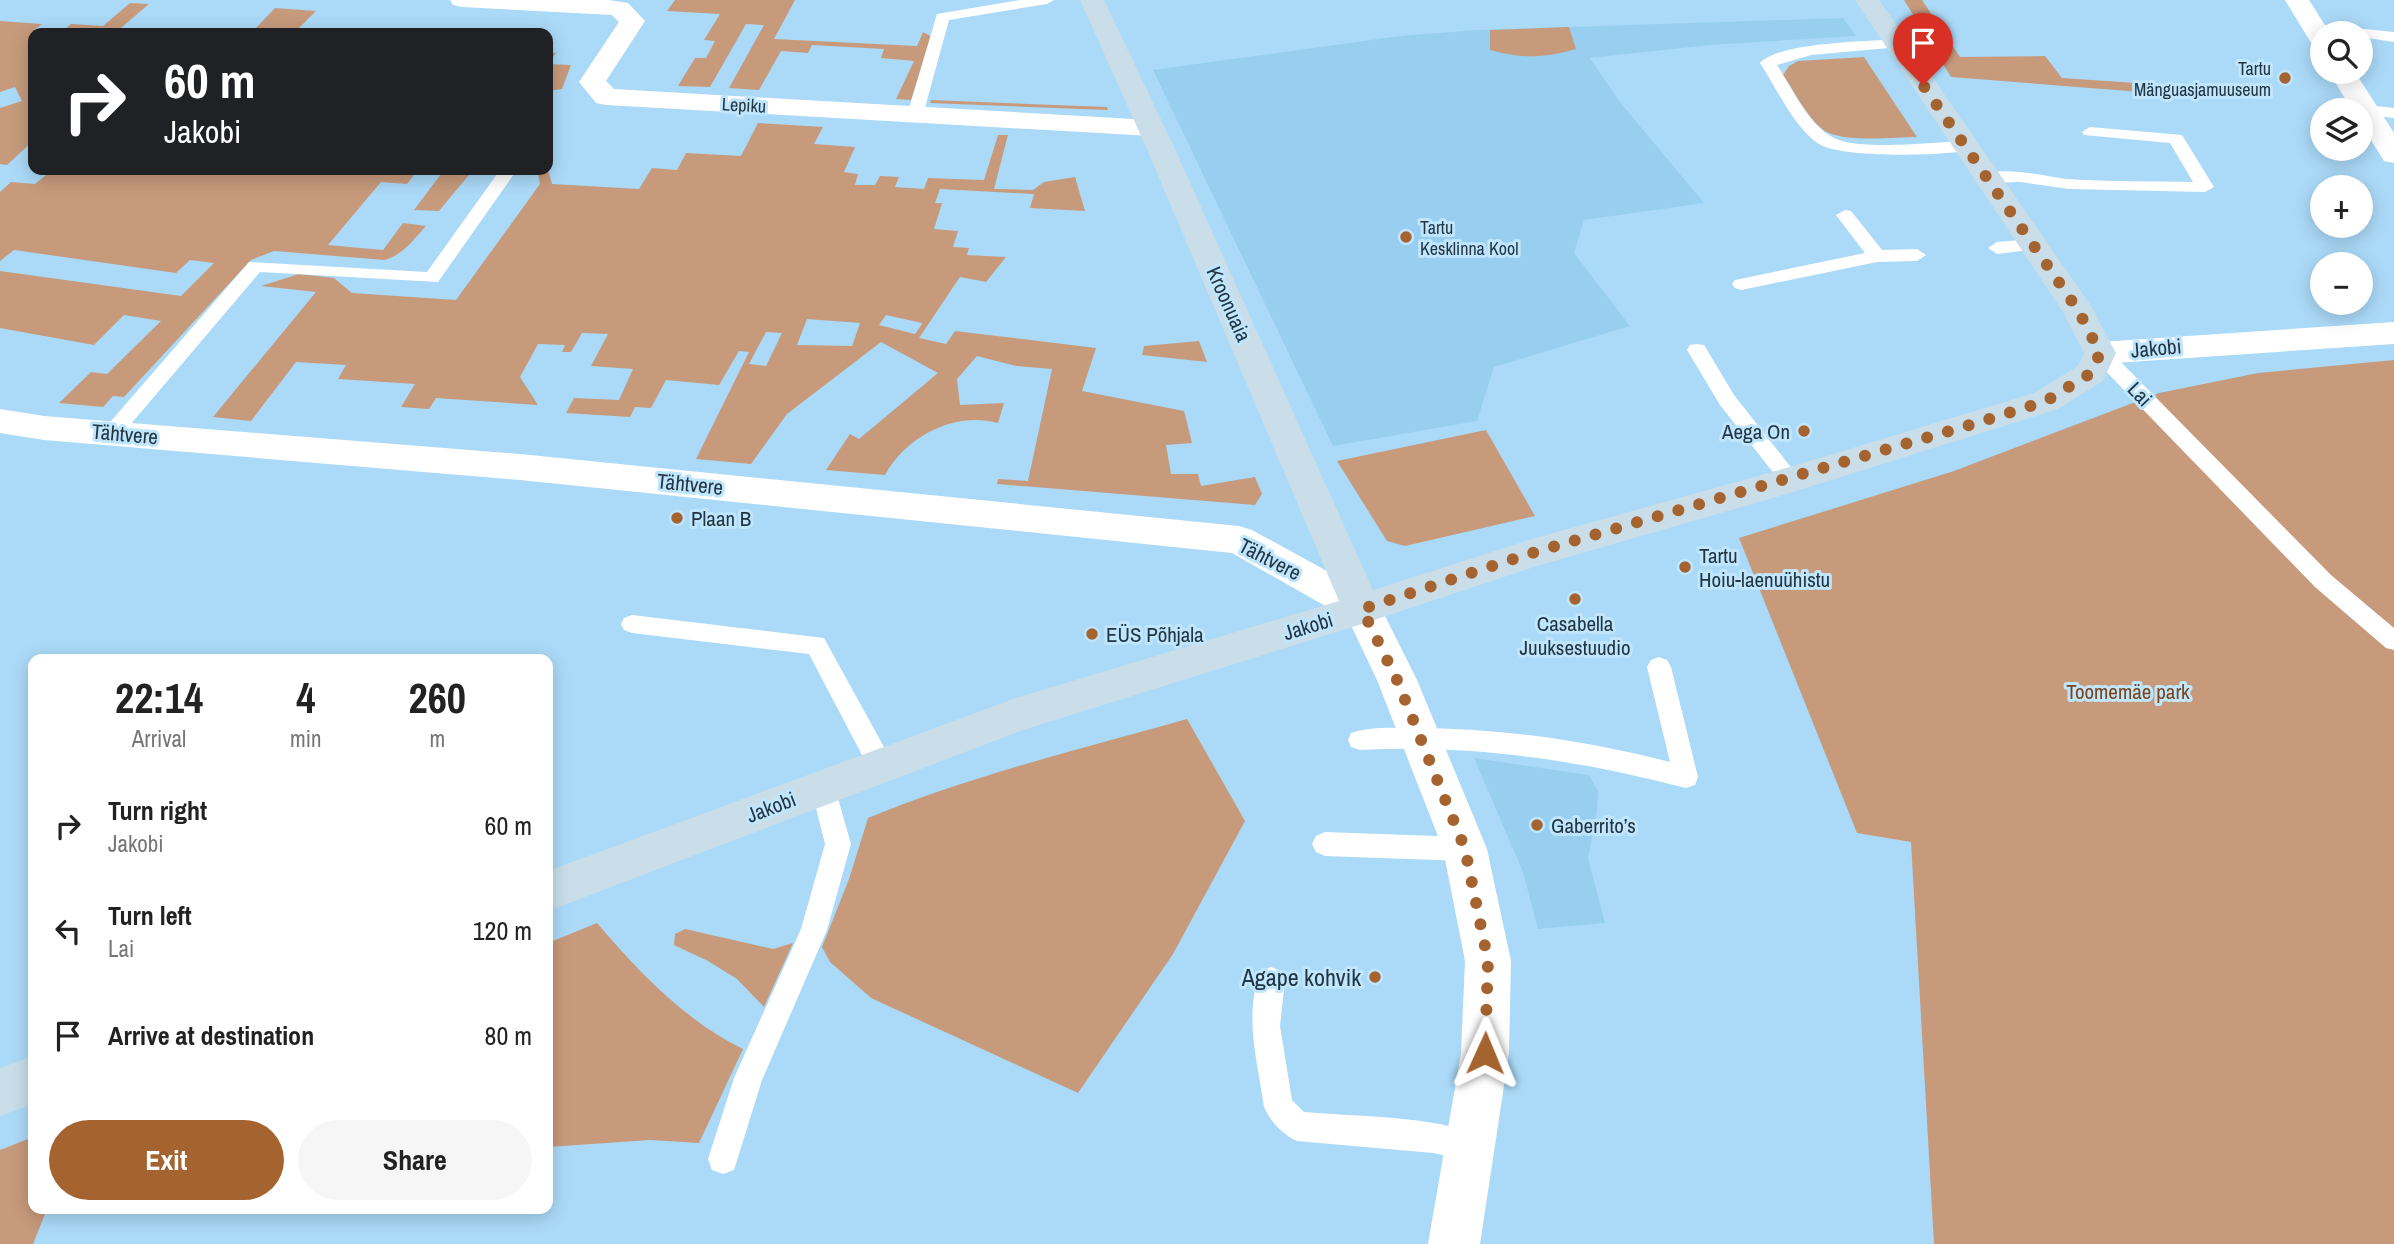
<!DOCTYPE html>
<meta charset="utf-8">
<style>
:root{--surface:#fff;--page:#f6f6f6;--text:#222;--muted:#767676;--accent:#a56330}
body{margin:0;font-family:"Archivo Narrow",sans-serif;background:var(--page);color:var(--text);height:100vh;display:flex;flex-direction:column;font-size:26px;white-space:nowrap}
*{box-sizing:border-box;margin:0}
p{font-size:23px;color:var(--muted)}
.icon{flex:none;width:38px;height:38px;fill:none;stroke:currentColor;stroke-width:2;stroke-linecap:round;stroke-linejoin:round}
.map{position:relative;flex:1;overflow:hidden}
.drawer{position:absolute;left:28px;top:654px;width:525px;height:560px;display:flex;flex-direction:column;background:var(--surface);border-radius:14px;box-shadow:0 4px 18px #0003}
.drawer>*{flex:none}
.hud{position:absolute;left:28px;top:28px;width:525px;height:147px;border-radius:14px;box-shadow:0 4px 18px #0003;background:#202124;color:#fff;overflow:hidden}
.controls{position:absolute;left:2310px;top:21px;display:grid;gap:14px}
.controls a{display:grid;place-items:center;width:63px;height:63px;border-radius:50%;background:var(--surface);box-shadow:0 4px 18px #0003;font-size:35px}
.pin{position:absolute;display:grid;place-items:center;width:60px;height:60px;color:#fff;margin:-72px -30px;border-radius:50% 50% 50% 0;rotate:-45deg;box-shadow:0 0 7px #0007}
.pin .icon{rotate:45deg}
.me{position:absolute;width:77px;margin:-38px;rotate:1deg;stroke-linejoin:round;filter:drop-shadow(0 0 5px #0008)}
.turn{display:flex;align-items:center;gap:24px;height:147px;padding:0 21px;font-size:32px}
.turn .icon{width:91px;height:91px;stroke-width:2.5}
.turn b{display:block;font-size:49px;line-height:60px}
.eta{display:flex;justify-content:space-evenly;align-items:center;height:119px;text-align:center}
.eta b{font-size:42px;font-weight:700;line-height:49px}
.action{display:flex;gap:14px;margin-top:auto;padding:14px 21px}
.action a{flex:1;height:80px;border-radius:42px;background:var(--accent);color:#fff;font-size:28px;font-weight:700;line-height:80px;text-align:center}
.action a+a{background:var(--page);color:var(--text)}
ul{padding:0;list-style:none}
li{display:flex;align-items:center;gap:21px;height:105px;padding:0 21px}
li div{flex:1}
li b{display:block;font-size:26px}
li em{font-style:normal}
.map>svg:first-child{display:block}
</style>
<div class="map">
<svg width="2394" height="1244" viewBox="0 0 2394 1244">
<rect width="100%" height="100%" fill="#abdaf8"/>
<!-- built -->
<path fill="#98cff0" d="M 1843,18 L 1856,36 L 1710,45 L 1590,58 L 1619,101 L 1704,203 L 1584,220 L 1574,253 L 1630,326 L 1494,367 L 1477,421 L 1333,446 L 1153,70 L 1400,36 L 1476,30 Z
M 1474,758 L 1589,775 L 1598,791 L 1597,811 L 1588,858 L 1605,923 L 1538,929 L 1523,872 Z"/>
<!-- green -->
<path fill="#c79a7c" fill-rule="evenodd" d="M 675,0 L 795,0 L 774,39 L 917,46 L 923,32 L 932,37 L 911,100 L 896,99 L 914,61 L 881,58 L 884,49 L 812,45 L 808,53 L 781,51 L 759,90 L 729,88 L 764,25 L 746,24 L 710,87 L 678,86 L 695,58 L 706,58 L 715,41 L 704,40 L 720,14 L 667,11 Z
M 1904,0 L 1922,0 L 1960,57 L 2045,56 L 2062,78 L 2151,84 L 2154,93 L 1951,77 Z
M 130,3 L 149,4 L 115,33 L 60,33 L 71,24 L 103,26 Z
M 275,8 L 316,11 L 294,33 L 251,33 Z
M 0,21 L 42,24 L 34,30 L 43,31 L 33,33 L 33,141 L 7,165 L 0,164 L 0,108 L 22,101 L 15,87 L 0,92 Z
M 1569,27 L 1576,49 C 1543,58 1524,59 1490,50 L 1490,30 Z
M 548,52 L 556,53 L 548,64 L 571,65 L 562,89 L 548,91 Z
M 1864,57 L 1917,137 C 1893,137 1838,144 1821,128 C 1805,114 1795,92 1783,75 L 1789,66 L 1798,61 Z
M 931,100 L 1107,107 L 1108,110 L 930,103 Z
M 758,123 L 823,127 L 814,144 L 855,147 L 844,172 L 858,174 L 855,185 L 875,185 L 880,176 L 899,177 L 895,187 L 924,189 L 928,178 L 984,180 L 998,135 L 1008,135 L 994,189 L 1033,190 L 1044,182 L 1075,177 L 1085,211 L 1030,208 L 1034,194 L 940,189 L 935,203 L 942,203 L 934,229 L 958,231 L 953,247 L 969,248 L 967,255 L 1006,257 L 986,282 L 960,277 L 919,338 L 946,344 L 955,331 L 1096,348 L 1082,391 L 1184,411 L 1192,443 L 1166,445 L 1171,474 L 1198,474 L 1201,486 L 1255,477 L 1262,494 L 1255,505 L 997,484 L 998,479 L 1028,481 L 1052,369 L 1016,366 L 977,356 L 957,379 L 960,405 L 1004,403 L 998,423 C 955,411 906,436 885,475 L 826,470 L 850,434 L 859,439 L 938,373 L 881,342 L 787,414 L 751,464 L 696,459 L 749,352 L 739,351 L 719,385 L 666,380 L 651,408 L 635,407 L 630,417 L 566,413 L 574,398 L 619,400 L 633,369 L 591,366 L 608,334 L 582,333 L 571,352 L 562,352 L 565,345 L 538,344 L 520,377 L 538,405 L 436,398 L 429,409 L 401,407 L 415,384 L 338,379 L 346,365 L 296,362 L 251,421 L 213,417 L 316,292 L 261,286 L 299,274 L 334,278 L 352,293 L 456,300 L 540,184 L 537,170 L 548,170 L 552,184 L 639,189 L 652,168 L 677,170 L 686,153 L 741,156 ZM 886,315 L 922,323 L 922,324 L 915,334 L 879,325 ZM 807,319 L 860,323 L 852,346 L 797,345 ZM 766,332 L 782,333 L 766,366 L 749,364 Z
M 52,170 L 473,170 L 439,211 L 414,210 L 441,174 L 416,172 L 407,184 L 381,182 L 328,245 L 383,250 L 403,223 L 426,226 C 414,239 403,255 385,260 L 274,251 L 251,260 L 124,397 L 113,396 L 103,407 L 59,403 L 91,372 L 107,374 L 161,321 L 124,315 L 94,345 L 0,328 L 0,271 L 181,296 L 214,263 L 190,260 L 176,273 L 14,250 L 0,261 L 0,192 L 11,182 L 35,184 Z
M 1199,341 L 1207,362 L 1142,355 L 1144,346 Z
M 2394,360 L 2394,1244 L 1934,1244 L 1911,842 L 1857,833 L 1739,538 L 1954,471 L 2159,393 L 2258,373 Z
M 1486,430 L 1535,516 L 1405,546 L 1387,541 L 1337,461 Z
M 1187,719 L 1245,821 L 1173,954 L 1078,1093 L 871,998 L 830,962 L 822,947 L 849,879 L 868,818 C 970,776 1080,749 1187,719 Z
M 597,923 C 639,972 684,1020 743,1049 L 699,1143 L 650,1140 L 548,1147 L 548,943 Z
M 685,929 L 773,949 L 793,943 L 764,1007 L 737,979 L 708,961 L 674,945 L 675,934 Z
M 33,1137 L 33,1209 L 47,1209 L 33,1244 L 0,1244 L 0,1150 Z"/>
<g fill="none" stroke-linecap="round" stroke-linejoin="round">
<!-- lane -->
<path fill="#fff" fill-rule="evenodd" d="M 1020,0 L 1054,0 L 1047,4 L 949,20 L 923,115 L 915,120 L 909,118 L 907,115 L 937,14 Z
M 2315,24 L 2394,32 L 2394,42 L 2361,37 L 2361,33 L 2310,31 L 2308,28 L 2310,25 Z
M 1895,39 L 1900,41 L 1903,44 L 1900,47 L 1811,55 L 1777,65 C 1792,88 1808,125 1834,138 C 1858,151 1936,142 1965,141 L 1973,146 L 1971,150 C 1944,156 1844,158 1821,145 C 1796,131 1776,87 1760,63 C 1780,42 1865,42 1895,39 Z
M 2366,105 L 2394,108 L 2394,118 L 2361,114 L 2358,110 Z
M 2090,127 L 2182,135 L 2214,187 L 2205,192 L 2069,189 L 2020,182 L 1987,183 L 1979,178 C 1992,163 2049,177 2068,179 C 2110,182 2152,181 2193,182 L 2170,143 L 2084,135 L 2082,132 Z
M 500,170 L 509,170 L 514,174 L 438,282 L 260,272 L 119,438 L 112,440 L 105,438 L 102,433 L 105,428 L 249,262 L 427,272 Z
M 1845,210 L 1851,211 L 1882,250 L 1917,249 L 1926,255 L 1917,261 L 1877,262 L 1741,290 L 1735,288 L 1732,284 L 1735,280 L 1865,253 L 1836,215 Z
M 2033,239 L 2039,241 L 2042,245 L 2039,249 L 1997,254 L 1988,248 L 1997,242 Z
M 1697,344 L 1704,345 L 1734,395 L 1797,475 L 1800,480 L 1797,485 L 1790,488 L 1783,485 L 1720,405 L 1687,350 L 1690,345 Z
M 2100,347 L 2107,348 L 2331,575 L 2394,628 L 2394,650 L 2386,648 L 2315,587 L 2093,358 L 2090,353 L 2093,348 Z
M 632,615 L 824,638 L 890,758 L 893,766 L 890,774 L 881,777 L 872,774 L 809,654 L 632,633 L 624,630 L 621,624 L 624,618 Z
M 1659,657 L 1667,660 L 1671,667 L 1698,777 L 1695,785 L 1686,788 C 1578,760 1471,744 1360,750 L 1351,747 L 1348,740 L 1351,733 C 1371,726 1395,728 1415,728 C 1501,728 1587,741 1670,762 L 1647,667 L 1651,660 Z
M 823,777 L 832,780 L 835,788 L 851,844 L 827,930 L 762,1080 L 734,1170 L 723,1174 L 712,1170 L 708,1159 L 734,1078 L 801,929 L 825,844 L 811,788 L 814,780 Z
M 1325,832 L 1465,837 L 1474,841 L 1478,849 L 1474,857 L 1465,861 L 1325,856 L 1316,852 L 1312,844 L 1316,836 Z
M 1271,967 L 1281,971 L 1285,980 L 1280,1026 L 1292,1100 L 1304,1112 C 1357,1117 1432,1115 1480,1136 L 1485,1146 L 1480,1156 L 1470,1161 L 1433,1153 L 1297,1141 C 1282,1134 1271,1122 1264,1107 C 1258,1064 1243,1013 1261,971 Z"/>
<!-- street -->
<path fill="#fff" fill-rule="evenodd" d="M 450,0 L 609,0 L 628,3 L 645,21 L 606,81 L 614,89 L 1151,120 L 1161,122 L 1165,128 L 1161,134 L 1151,136 L 606,105 L 596,103 L 579,82 L 619,22 L 612,15 L 462,7 L 453,5 Z
M 2285,0 L 2309,0 L 2330,33 L 2322,33 L 2322,49 L 2313,46 Z
M 2329,72 L 2355,72 L 2394,133 L 2394,163 L 2384,161 L 2361,124 L 2361,110 L 2352,110 Z
M 2394,322 L 2394,344 L 2100,364 L 2088,361 L 2084,353 L 2088,345 L 2100,342 Z
M 0,409 L 44,416 L 520,454 L 1239,526 L 1252,530 L 1376,598 L 1417,680 L 1487,849 L 1511,961 L 1509,1053 L 1480,1244 L 1428,1244 L 1461,1053 L 1465,961 L 1443,849 L 1377,680 L 1348,619 L 1232,553 L 520,480 L 44,440 L 0,433 Z"/>
<!-- secondary -->
<path fill="#c9dee9" fill-rule="evenodd" d="M 1080,0 L 1104,0 L 1174,147 L 1373,590 L 1532,539 L 1790,467 L 2034,393 L 2078,366 L 2084,353 L 2063,312 L 1855,0 L 1879,0 L 2089,303 L 2116,353 L 2103,381 L 2058,409 L 1790,493 L 1537,566 L 1362,624 L 1023,730 L 548,911 L 548,871 L 1016,698 L 1339,601 L 1146,147 Z
M 33,1056 L 33,1104 L 0,1116 L 0,1068 Z"/>
</g>
<g fill="none" stroke-linecap="round" stroke-linejoin="round">
<!-- route -->
<path stroke="#a56330" stroke-width="12" stroke-dasharray="0 21.6" d="M 1485,1053 L 1488,961 L 1465,849 L 1397,680 L 1362,609 L 1532,553 L 1980,422 L 2046,401 L 2091,373 L 2100,353 L 2078,310 L 1923,85"/>
</g>
<!-- markers -->
<g fill="#a56330" stroke="#c0e6fe" stroke-width="2.5">
<circle cx="2285" cy="78" r="7"/>
<circle cx="1406" cy="237" r="7"/>
<circle cx="1804" cy="431" r="7"/>
<circle cx="677" cy="518" r="7"/>
<circle cx="1685" cy="567" r="7"/>
<circle cx="1575" cy="599" r="7"/>
<circle cx="1092" cy="634" r="7"/>
<circle cx="1537" cy="825" r="7"/>
<circle cx="1375" cy="977" r="7"/>
</g>
<g text-anchor="middle" dominant-baseline="central" stroke-width="6" stroke-linejoin="round" paint-order="stroke">
<!-- far-poi labels -->
<g font-size="18" fill="#223641" stroke="#c0e6fe" text-anchor="end">
<text x="2271" y="68">Tartu<tspan x="2271" dy="21">Mänguasjamuuseum</tspan></text>
<text x="1420" y="227" text-anchor="start">Tartu<tspan x="1420" dy="21">Kesklinna Kool</tspan></text>
</g>
<!-- far-street labels -->
<g font-size="18" fill="#223641" stroke="#c0e6fe">
<text transform="translate(744 105) rotate(3)">Lepiku</text>
</g>
<!-- street labels -->
<g font-size="21" fill="#223641" stroke="#c0e6fe">
<text transform="translate(1229 304) rotate(66)">Kroonuaia</text>
<text transform="translate(2156 348) rotate(-5)">Jakobi</text>
<text transform="translate(2140 394) rotate(46)">Lai</text>
<text transform="translate(125 434) rotate(5)">Tähtvere</text>
<text transform="translate(690 484) rotate(6)">Tähtvere</text>
<text transform="translate(1270 559) rotate(27)">Tähtvere</text>
<text transform="translate(1308 626) rotate(-17)">Jakobi</text>
<text transform="translate(771 807) rotate(-21)">Jakobi</text>
</g>
<!-- poi labels -->
<g font-size="21" fill="#223641" stroke="#c0e6fe" text-anchor="start">
<text x="1790" y="431" text-anchor="end">Aega On</text>
<text x="691" y="518">Plaan B</text>
<text x="1699" y="555">Tartu<tspan x="1699" dy="24">Hoiu-laenuühistu</tspan></text>
<text x="1575" y="623" text-anchor="middle">Casabella<tspan x="1575" dy="24">Juuksestuudio</tspan></text>
<text x="1106" y="634">EÜS Põhjala</text>
<text x="1551" y="825">Gaberrito’s</text>
</g>
<!-- park labels -->
<g font-size="21" fill="#7c4417" stroke="#c0e6fe">
<text x="2128" y="691">Toomemäe park</text>
</g>
<!-- near-poi labels -->
<g font-size="24" fill="#223641" stroke="#c0e6fe" text-anchor="end">
<text x="1361" y="977">Agape kohvik</text>
</g>
</g>
</svg>
<div class="controls">
<a><svg class="icon" aria-label="search" viewBox="0 0 24 24"><circle cx="10" cy="10" r="6"/><path d="M15 15l6 6"/></svg></a>
<a><svg class="icon" aria-label="layers" viewBox="0 0 24 24"><path d="M12 4l9 5-9 5-9-5zM3 14l9 5 9-5"/></svg></a>
<a>+</a>
<a>−</a>
</div>
<div class="pin" style="left:1923px;top:85px;background:#d93025"><svg class="icon" aria-label="arrive" viewBox="0 0 24 24"><path d="M6 21V4h12l-3 4 3 4H6"/></svg></div>
<svg class="me" style="left:1485px;top:1053px" viewBox="-20 -20 40 40"><path d="M0-17L14 15 0 8-14 15z" fill="#a56330" stroke="#fff" stroke-width="4"/></svg>
<div class="hud">
<div class="turn"><svg class="icon" aria-label="right" viewBox="0 0 24 24"><path d="M7 20v-9h11M14 6l5 5-5 5"/></svg><div><b>60 m</b>Jakobi</div></div>
</div>
<section class="drawer">
<div class="eta">
<div><b>22:14</b><p>Arrival</p></div>
<div><b>4</b><p>min</p></div>
<div><b>260</b><p>m</p></div>
</div>
<ul>
<li><svg class="icon" aria-label="right" viewBox="0 0 24 24"><path d="M7 20v-9h11M14 6l5 5-5 5"/></svg><div><b>Turn right</b><p>Jakobi</p></div><em>60 m</em></li>
<li><svg class="icon" aria-label="left" viewBox="0 0 24 24"><path d="M17 20v-9H6M10 6l-5 5 5 5"/></svg><div><b>Turn left</b><p>Lai</p></div><em>120 m</em></li>
<li><svg class="icon" aria-label="arrive" viewBox="0 0 24 24"><path d="M6 21V4h12l-3 4 3 4H6"/></svg><div><b>Arrive at destination</b></div><em>80 m</em></li>
</ul>
<div class="action"><a>Exit</a><a>Share</a></div>
</section>
</div>
